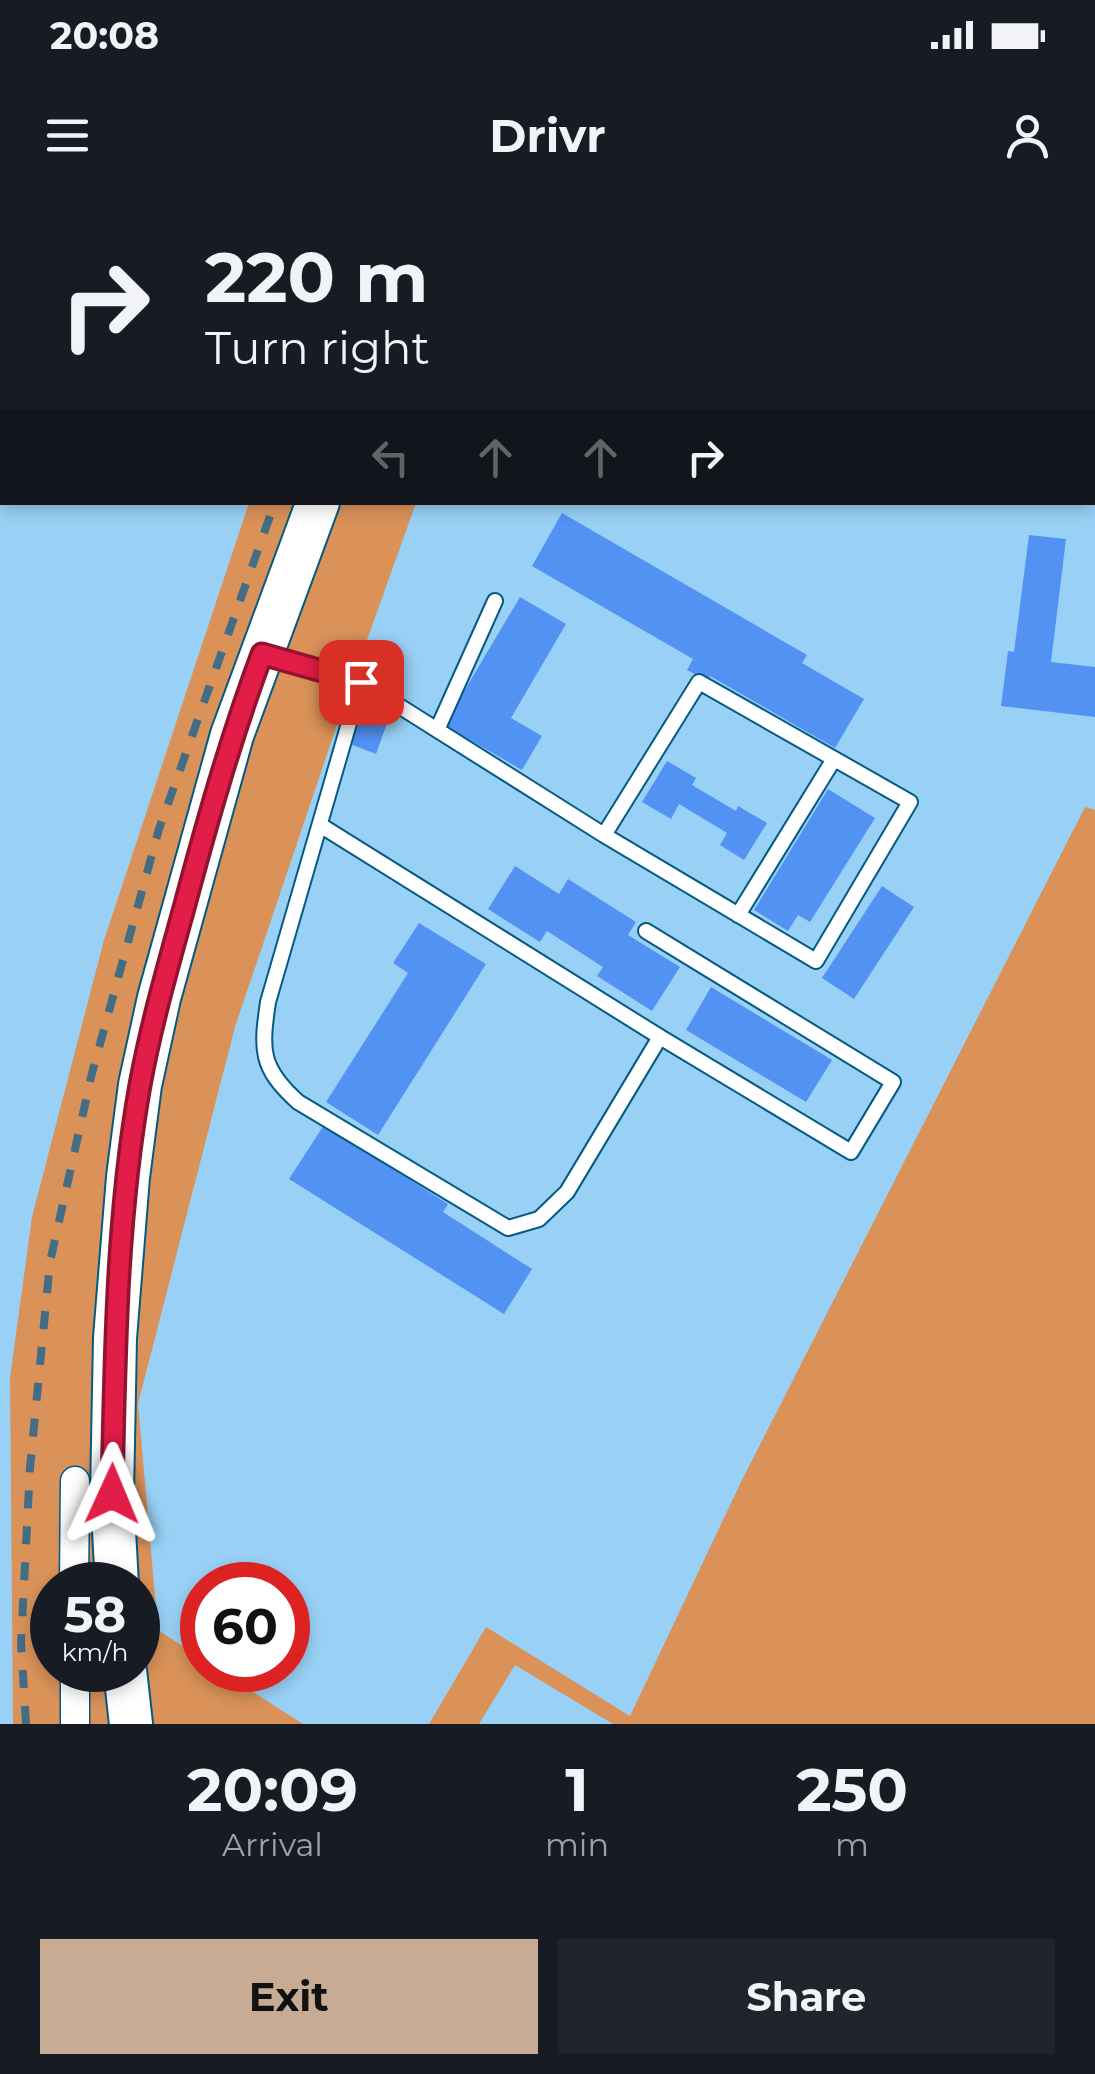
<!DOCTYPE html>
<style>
:root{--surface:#171b24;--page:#20242c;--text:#f1f3f6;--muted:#9ea1a6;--accent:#c7ab93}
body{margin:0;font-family:Montserrat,sans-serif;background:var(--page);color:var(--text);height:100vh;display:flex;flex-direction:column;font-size:38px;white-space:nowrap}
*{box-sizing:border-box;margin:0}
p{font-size:32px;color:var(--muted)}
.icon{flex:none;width:55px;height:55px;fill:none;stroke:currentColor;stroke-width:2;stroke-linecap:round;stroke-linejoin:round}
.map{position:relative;height:1524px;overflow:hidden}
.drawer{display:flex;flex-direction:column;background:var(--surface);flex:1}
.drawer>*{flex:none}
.top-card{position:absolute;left:0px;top:0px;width:1095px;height:305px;box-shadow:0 5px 15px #0003;background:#171b24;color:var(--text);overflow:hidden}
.speed{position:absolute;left:30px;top:1362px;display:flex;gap:20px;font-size:50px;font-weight:700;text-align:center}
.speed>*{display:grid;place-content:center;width:130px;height:130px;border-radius:50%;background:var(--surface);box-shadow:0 5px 15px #0003;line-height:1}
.speed small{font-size:25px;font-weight:400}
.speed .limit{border:15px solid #d22;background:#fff;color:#111}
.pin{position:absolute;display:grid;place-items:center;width:85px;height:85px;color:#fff;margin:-42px;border-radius:20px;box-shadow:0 5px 15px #0006}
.me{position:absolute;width:110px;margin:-55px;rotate:1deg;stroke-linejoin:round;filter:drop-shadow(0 0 8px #0008)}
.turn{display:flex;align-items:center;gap:35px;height:210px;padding:0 40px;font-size:45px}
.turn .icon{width:130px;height:130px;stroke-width:2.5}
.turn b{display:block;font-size:70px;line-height:85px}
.lanes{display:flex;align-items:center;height:95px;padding:0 40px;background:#0003;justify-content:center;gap:50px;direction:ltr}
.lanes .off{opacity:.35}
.eta{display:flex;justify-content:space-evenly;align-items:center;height:170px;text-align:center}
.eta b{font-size:60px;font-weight:700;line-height:70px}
.cta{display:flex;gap:20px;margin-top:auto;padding:20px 40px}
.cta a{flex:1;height:115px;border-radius:0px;background:var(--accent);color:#111;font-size:40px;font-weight:700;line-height:115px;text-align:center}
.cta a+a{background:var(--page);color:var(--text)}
.status{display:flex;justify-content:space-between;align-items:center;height:70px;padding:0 50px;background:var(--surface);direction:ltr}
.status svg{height:28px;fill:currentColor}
header{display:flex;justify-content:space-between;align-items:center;height:130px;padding:0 40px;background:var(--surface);font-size:45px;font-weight:700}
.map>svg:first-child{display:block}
</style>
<div class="status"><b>20:08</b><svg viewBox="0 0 49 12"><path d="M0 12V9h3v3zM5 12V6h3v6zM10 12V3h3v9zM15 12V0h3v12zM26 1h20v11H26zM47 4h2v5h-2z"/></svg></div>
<header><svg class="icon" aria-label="menu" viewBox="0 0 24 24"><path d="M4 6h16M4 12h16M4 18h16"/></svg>Drivr<svg class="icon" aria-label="person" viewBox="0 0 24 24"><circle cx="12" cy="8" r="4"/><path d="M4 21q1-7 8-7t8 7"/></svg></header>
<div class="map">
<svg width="1095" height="1524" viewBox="0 0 1095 1524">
<rect width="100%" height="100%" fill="#99d1f6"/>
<!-- green -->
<path fill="#da9258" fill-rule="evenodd" d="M 249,303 L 416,303 L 343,507 L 235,827 L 138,1204 L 158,1430 L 202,1459 L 202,1470 L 219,1470 L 303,1524 L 13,1524 L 10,1178 L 32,1017 L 104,740 ZM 52,1385 L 138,1385 L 138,1470 L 52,1470 Z
M 1085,607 L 1095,610 L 1095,1524 L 613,1524 L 515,1465 L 479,1524 L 429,1524 L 486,1427 L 630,1516 L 742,1280 Z"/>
<!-- building -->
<path fill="#5292f3" d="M 562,313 L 807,455 L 802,463 L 864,499 L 835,548 L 710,476 L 708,481 L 687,470 L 693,459 L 532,366 Z
M 1029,335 L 1066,339 L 1051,462 L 1095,467 L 1095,517 L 1001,506 L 1008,451 L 1014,452 Z
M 520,397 L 566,424 L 511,518 L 542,536 L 522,570 L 444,525 Z
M 361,514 L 387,523 L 376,554 L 350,544 Z
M 667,561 L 696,578 L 692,585 L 736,611 L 738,606 L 767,623 L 744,660 L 720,645 L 727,633 L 679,604 L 671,619 L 642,602 Z
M 828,589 L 875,618 L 810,722 L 798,715 L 788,731 L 754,710 Z
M 515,666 L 559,694 L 568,679 L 636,722 L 628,735 L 680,767 L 652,811 L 597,776 L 603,767 L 547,731 L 540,742 L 488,709 Z
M 882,686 L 914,707 L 854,799 L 822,778 Z
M 419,723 L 486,764 L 378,935 L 326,902 L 408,773 L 393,763 Z
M 711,787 L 832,860 L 806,902 L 686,830 Z
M 324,925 L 448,1004 L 443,1012 L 532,1069 L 504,1114 L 289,979 Z"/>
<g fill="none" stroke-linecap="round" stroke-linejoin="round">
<!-- lane casing -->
<g stroke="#045a83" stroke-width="18">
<path id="lane" d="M 536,0 L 539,2
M 268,455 L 361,482 L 268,802 C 261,850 260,868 298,902 L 508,1028 L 539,1019 L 567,992 L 660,837 L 320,625
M 361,482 L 604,635 L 816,761 L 910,602 L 699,482 L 604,635
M 437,530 L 495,401
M 738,715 L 834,559
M 646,731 L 893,882 L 851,952 L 660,837"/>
</g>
<!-- street casing -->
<g stroke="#045a83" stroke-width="31">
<path id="street" d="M 74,1385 L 75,1281
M 75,1470 L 75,1524"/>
</g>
<!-- primary casing -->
<g stroke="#045a83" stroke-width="46">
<path id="primary" d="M 437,2 L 438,0
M 117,1385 L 112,1294 L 115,1138 L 128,977 L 140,885 L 159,798 L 232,535 L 318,302
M 125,1470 L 131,1524"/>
</g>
<!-- lane -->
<use href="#lane" stroke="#fff" stroke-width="14"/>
<!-- street -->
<use href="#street" stroke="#fff" stroke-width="28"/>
<!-- primary -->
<use href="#primary" stroke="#fff" stroke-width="42"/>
<!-- rail -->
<path stroke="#436d86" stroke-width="8" stroke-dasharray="18 18" stroke-linecap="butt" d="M 378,2 L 379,0
M 26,1524 L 21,1443 L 30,1268 L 50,1062 L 92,873 L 159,629 L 275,302"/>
</g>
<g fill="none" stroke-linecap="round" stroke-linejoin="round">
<!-- route casing -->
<g stroke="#92132f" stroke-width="25">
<path id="route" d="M 112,1294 C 115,1158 116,1019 140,885 C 151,825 168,766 184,708 C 207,622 231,537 262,454 L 361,482"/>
</g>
<!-- route -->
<use href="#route" stroke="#e11d48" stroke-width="18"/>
</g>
</svg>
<div class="speed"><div>58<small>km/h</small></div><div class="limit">60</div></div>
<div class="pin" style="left:361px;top:482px;background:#d93025"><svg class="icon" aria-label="arrive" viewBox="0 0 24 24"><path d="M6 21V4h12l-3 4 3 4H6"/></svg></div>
<svg class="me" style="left:112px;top:1294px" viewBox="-20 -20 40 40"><path d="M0-17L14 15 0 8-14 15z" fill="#e11d48" stroke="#fff" stroke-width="4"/></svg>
<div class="top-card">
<div class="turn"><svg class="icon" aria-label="right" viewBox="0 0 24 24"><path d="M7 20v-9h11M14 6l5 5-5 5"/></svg><div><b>220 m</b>Turn right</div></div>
<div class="lanes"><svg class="icon off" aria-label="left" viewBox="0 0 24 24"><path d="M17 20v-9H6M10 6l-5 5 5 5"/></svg><svg class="icon off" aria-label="ahead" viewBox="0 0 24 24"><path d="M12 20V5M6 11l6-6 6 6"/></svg><svg class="icon off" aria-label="ahead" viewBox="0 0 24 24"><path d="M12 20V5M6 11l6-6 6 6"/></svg><svg class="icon" aria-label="right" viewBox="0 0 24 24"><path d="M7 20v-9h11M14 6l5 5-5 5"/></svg></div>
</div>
</div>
<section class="drawer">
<div class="eta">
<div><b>20:09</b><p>Arrival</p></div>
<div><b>1</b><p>min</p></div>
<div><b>250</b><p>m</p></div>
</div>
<div class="cta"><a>Exit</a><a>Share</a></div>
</section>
